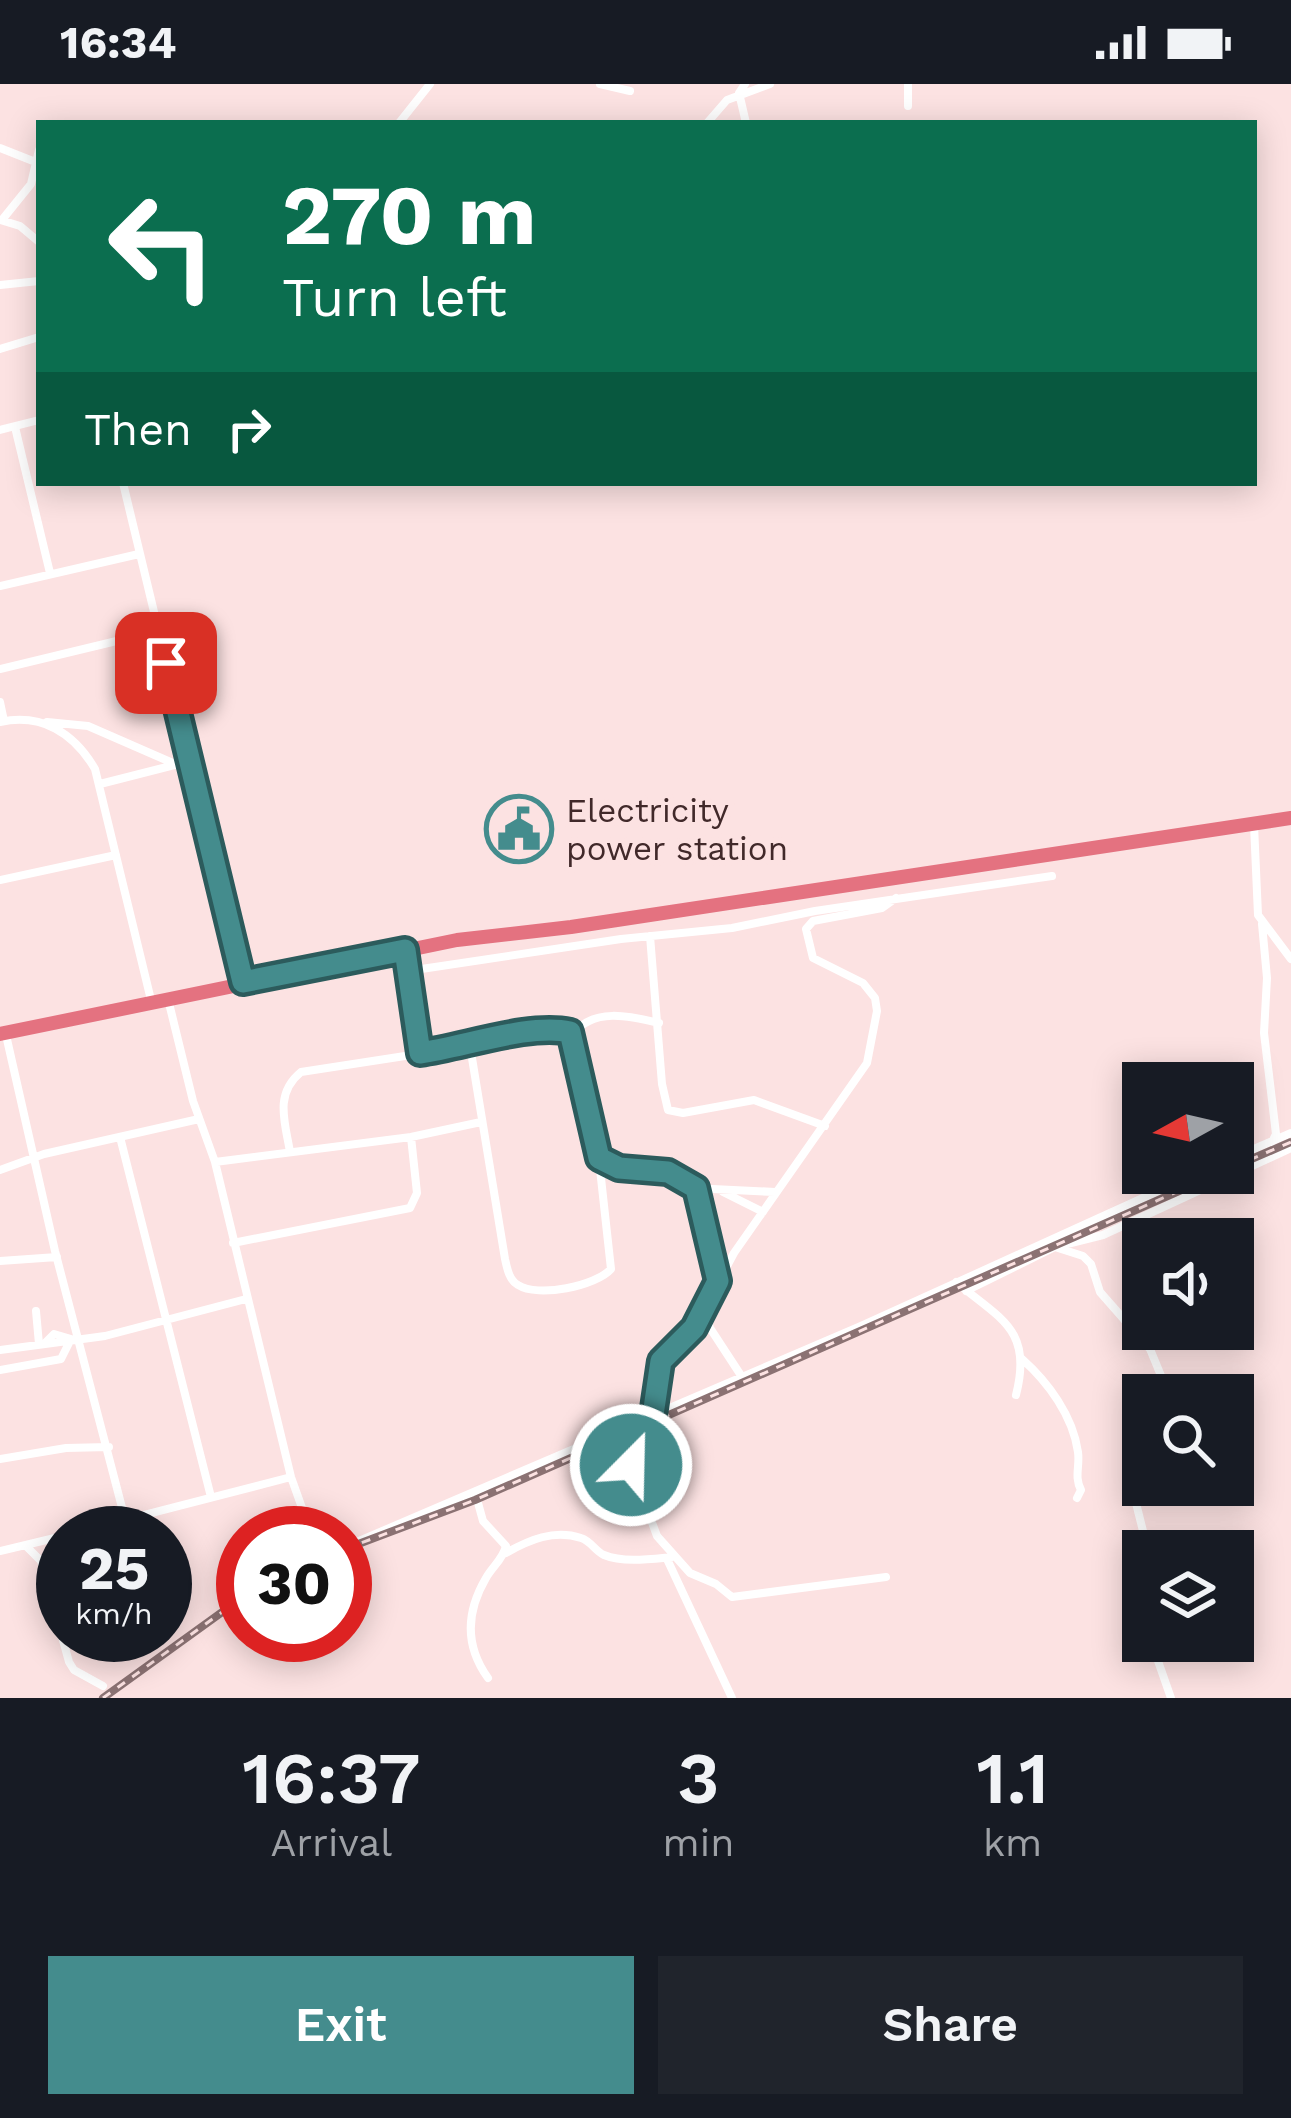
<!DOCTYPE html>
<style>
:root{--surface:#171b24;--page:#20242c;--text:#f1f3f6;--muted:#9ea1a6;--accent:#448c8d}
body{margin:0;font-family:"Work Sans",sans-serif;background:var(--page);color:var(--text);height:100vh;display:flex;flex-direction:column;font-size:45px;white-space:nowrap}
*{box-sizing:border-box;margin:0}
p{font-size:39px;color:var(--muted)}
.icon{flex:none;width:66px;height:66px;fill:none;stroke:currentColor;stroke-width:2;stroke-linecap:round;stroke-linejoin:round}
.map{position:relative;height:1614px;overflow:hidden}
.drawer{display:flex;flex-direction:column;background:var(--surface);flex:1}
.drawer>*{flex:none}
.banner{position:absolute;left:36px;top:36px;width:1221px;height:366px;border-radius:0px;box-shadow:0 6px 30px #0003;background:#0b6e4f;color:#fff;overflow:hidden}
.needle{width:78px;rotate:262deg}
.buttons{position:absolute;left:1122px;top:978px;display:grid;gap:24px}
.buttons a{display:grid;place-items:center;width:132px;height:132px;border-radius:0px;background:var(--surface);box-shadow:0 6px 30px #0003;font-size:60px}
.speed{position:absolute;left:36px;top:1422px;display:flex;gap:24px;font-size:60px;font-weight:700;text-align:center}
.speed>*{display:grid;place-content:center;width:156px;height:156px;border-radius:50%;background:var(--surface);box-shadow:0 6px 30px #0003;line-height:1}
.speed small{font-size:30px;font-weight:400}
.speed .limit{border:18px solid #d22;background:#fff;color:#111}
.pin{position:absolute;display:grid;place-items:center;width:102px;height:102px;color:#fff;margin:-51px;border-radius:24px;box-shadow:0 6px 18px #0006}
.me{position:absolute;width:132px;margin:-66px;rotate:23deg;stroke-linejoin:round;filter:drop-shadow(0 0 9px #0008)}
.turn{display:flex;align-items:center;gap:42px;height:252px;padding:0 48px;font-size:54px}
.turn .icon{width:156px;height:156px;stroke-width:2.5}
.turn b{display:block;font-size:84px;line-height:102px}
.then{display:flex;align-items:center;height:114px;padding:0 48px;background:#0003;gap:24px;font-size:45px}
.eta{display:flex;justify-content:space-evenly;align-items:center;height:204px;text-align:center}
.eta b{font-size:72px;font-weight:600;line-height:84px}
.primary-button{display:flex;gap:24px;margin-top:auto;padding:24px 48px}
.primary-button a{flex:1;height:138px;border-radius:0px;background:var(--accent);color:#fff;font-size:48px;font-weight:600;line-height:138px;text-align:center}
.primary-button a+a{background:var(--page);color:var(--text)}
.status{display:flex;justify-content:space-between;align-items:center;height:84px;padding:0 60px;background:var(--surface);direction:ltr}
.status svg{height:33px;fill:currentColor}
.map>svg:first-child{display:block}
</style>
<div class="status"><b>16:34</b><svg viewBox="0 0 49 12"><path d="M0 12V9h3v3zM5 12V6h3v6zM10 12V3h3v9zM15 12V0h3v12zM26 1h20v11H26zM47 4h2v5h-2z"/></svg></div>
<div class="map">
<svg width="1291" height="1614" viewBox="0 0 1291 1614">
<rect width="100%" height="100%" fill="#fce2e2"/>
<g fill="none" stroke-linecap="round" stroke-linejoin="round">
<!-- minor -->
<path stroke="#fff" stroke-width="8" d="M 600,0 L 630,7
M 745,0 L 739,9 L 746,39
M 908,0 L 908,22
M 399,39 L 430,0
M 707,39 L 727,16 L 770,0
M 0,64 L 38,79
M 1,136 L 20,142 L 39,158
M 2,136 L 31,100 L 39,66
M 0,201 L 39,197
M 0,265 L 39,253
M 15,343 L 50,489
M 0,346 L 39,336
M 123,399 L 243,898
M 0,502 L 139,470
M 0,585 L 158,547
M 0,618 L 4,637
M 0,638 C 42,629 74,649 95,685 L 151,916
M 47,638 L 88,642 L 175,680
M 100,700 L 190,677
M 1254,741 L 1258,831 L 1291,875
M 0,796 L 116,771
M 1262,840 L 1267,894 L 1264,949 L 1276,1050 L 1272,1058
M 650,852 L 662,1000 L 668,1026 L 683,1029 L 754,1016 L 825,1042
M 405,866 L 420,969
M 408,887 L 621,855 L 732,844 L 815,827 L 1052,792
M 168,915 L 193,1017 L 215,1078 L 291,1393 L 311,1449
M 6,951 L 55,1167 L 125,1435
M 573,951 C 592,923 630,932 659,939
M 470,962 L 505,1175 C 507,1184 509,1196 518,1201 C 538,1214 596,1202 611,1185 L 599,1076
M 120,1053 L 211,1413
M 290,1068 C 285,1038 274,1010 301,988 L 470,962 L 509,950 L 566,946 L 575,956 L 599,1074 L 619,1085 L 668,1088 L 692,1104 L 775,1108
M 1233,1074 L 1291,1049
M 215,1078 L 411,1053 L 481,1038
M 0,1086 L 44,1070 L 199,1035
M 696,1105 L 718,1195
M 723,1108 L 763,1128
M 233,1159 L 410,1124 L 417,1109 L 411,1053
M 1055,1163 L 1083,1172 L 1091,1180 L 1100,1208 L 1150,1265 L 1169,1311
M 0,1177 L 57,1173
M 956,1198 C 1000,1235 1033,1245 1016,1311
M 966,1207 L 1055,1163 L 1103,1151 L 1291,1064
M 705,1225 L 710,1244 L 742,1293
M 36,1227 L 39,1260
M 0,1266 L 105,1252 L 246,1215
M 1022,1275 C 1048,1298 1073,1332 1078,1368 C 1080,1382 1074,1393 1081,1406 L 1077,1414
M 0,1286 L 61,1275 L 71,1255 L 54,1250 L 46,1258
M 1143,1366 L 1134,1411 L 1148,1467
M 0,1375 L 66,1364 L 109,1363
M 475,1408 L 483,1437 L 506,1462 C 503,1475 493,1482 486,1494 C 466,1528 465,1562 488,1594
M 74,1449 L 291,1393
M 26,1462 L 41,1477 L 69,1578 L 74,1586 L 103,1602
M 345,1463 L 861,1242 L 1198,1089
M 0,1467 L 63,1452
M 506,1469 C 529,1456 554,1445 581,1454 C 591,1457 595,1467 604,1471 C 623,1479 651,1475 672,1473
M 667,1475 L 732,1614
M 886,1493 L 732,1513 L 716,1500 L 690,1489 L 657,1452 L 633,1387 L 631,1364 L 653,1331 L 660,1277 L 694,1244 L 734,1169 L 867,979 L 877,927 L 875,914 L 863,899 L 813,874 L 806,845 L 813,837 L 882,824 L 896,814
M 1151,1557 L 1171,1614"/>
<!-- trunk -->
<path stroke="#e47280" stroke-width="14" d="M 0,950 L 457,856 L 571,843 L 1291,734"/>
<!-- rail casing -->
<g stroke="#8b7273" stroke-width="8">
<path id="rail" d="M 1233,1083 L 1291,1058
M 345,1465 L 475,1416 L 1220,1089
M 103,1614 L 243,1513"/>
</g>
<!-- rail -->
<use href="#rail" stroke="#fce2e2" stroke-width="3" stroke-dasharray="9" stroke-linecap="butt"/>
</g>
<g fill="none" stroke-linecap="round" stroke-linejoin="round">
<!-- route casing -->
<g stroke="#2c5b5c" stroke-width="30">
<path id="route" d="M 166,579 L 243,898 L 405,866 L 420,969 C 464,963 529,939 570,948 L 599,1074 L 619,1084 L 668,1088 L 696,1104 L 718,1197 L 694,1244 L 661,1277 L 653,1331 L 631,1364 L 631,1381"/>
</g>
<!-- route -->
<use href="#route" stroke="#448c8d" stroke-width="21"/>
</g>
<!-- icons -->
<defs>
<g id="civic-ring" transform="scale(3.45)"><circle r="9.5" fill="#fce2e2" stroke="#448c8d" stroke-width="1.5"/><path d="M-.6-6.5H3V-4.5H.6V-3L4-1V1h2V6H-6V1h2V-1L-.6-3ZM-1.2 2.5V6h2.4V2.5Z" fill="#448c8d"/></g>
</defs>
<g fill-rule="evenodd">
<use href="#civic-ring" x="519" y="745"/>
</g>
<g text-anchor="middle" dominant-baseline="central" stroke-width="12" stroke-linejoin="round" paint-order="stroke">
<!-- poi labels -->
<g font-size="33" fill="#41292a" stroke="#fce2e2" text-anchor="start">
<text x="566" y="726">Electricity<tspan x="566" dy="38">power station</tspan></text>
</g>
</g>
</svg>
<div class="buttons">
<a><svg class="needle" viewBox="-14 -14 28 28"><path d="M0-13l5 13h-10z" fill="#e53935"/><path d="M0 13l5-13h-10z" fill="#9ea1a6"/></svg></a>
<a><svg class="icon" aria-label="sound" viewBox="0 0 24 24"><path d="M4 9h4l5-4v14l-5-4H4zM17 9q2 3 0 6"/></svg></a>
<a><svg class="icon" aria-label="search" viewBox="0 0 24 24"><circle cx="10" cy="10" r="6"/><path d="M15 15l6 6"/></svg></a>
<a><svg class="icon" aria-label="layers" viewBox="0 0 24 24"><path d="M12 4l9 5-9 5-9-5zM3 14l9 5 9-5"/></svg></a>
</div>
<div class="speed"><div>25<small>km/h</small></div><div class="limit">30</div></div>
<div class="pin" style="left:166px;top:579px;background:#d93025"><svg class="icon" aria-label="arrive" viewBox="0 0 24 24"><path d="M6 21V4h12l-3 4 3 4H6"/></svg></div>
<svg class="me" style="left:631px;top:1381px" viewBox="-20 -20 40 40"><circle r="17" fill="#448c8d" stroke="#fff" stroke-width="3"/><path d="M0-11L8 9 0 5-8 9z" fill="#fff"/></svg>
<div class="banner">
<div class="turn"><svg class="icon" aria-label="left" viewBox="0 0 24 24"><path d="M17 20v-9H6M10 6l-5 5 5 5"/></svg><div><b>270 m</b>Turn left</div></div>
<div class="then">Then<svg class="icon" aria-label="right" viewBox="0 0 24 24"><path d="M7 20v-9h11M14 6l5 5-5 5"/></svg></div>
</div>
</div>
<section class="drawer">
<div class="eta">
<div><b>16:37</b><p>Arrival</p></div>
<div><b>3</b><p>min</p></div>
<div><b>1.1</b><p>km</p></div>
</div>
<div class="primary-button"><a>Exit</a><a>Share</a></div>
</section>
